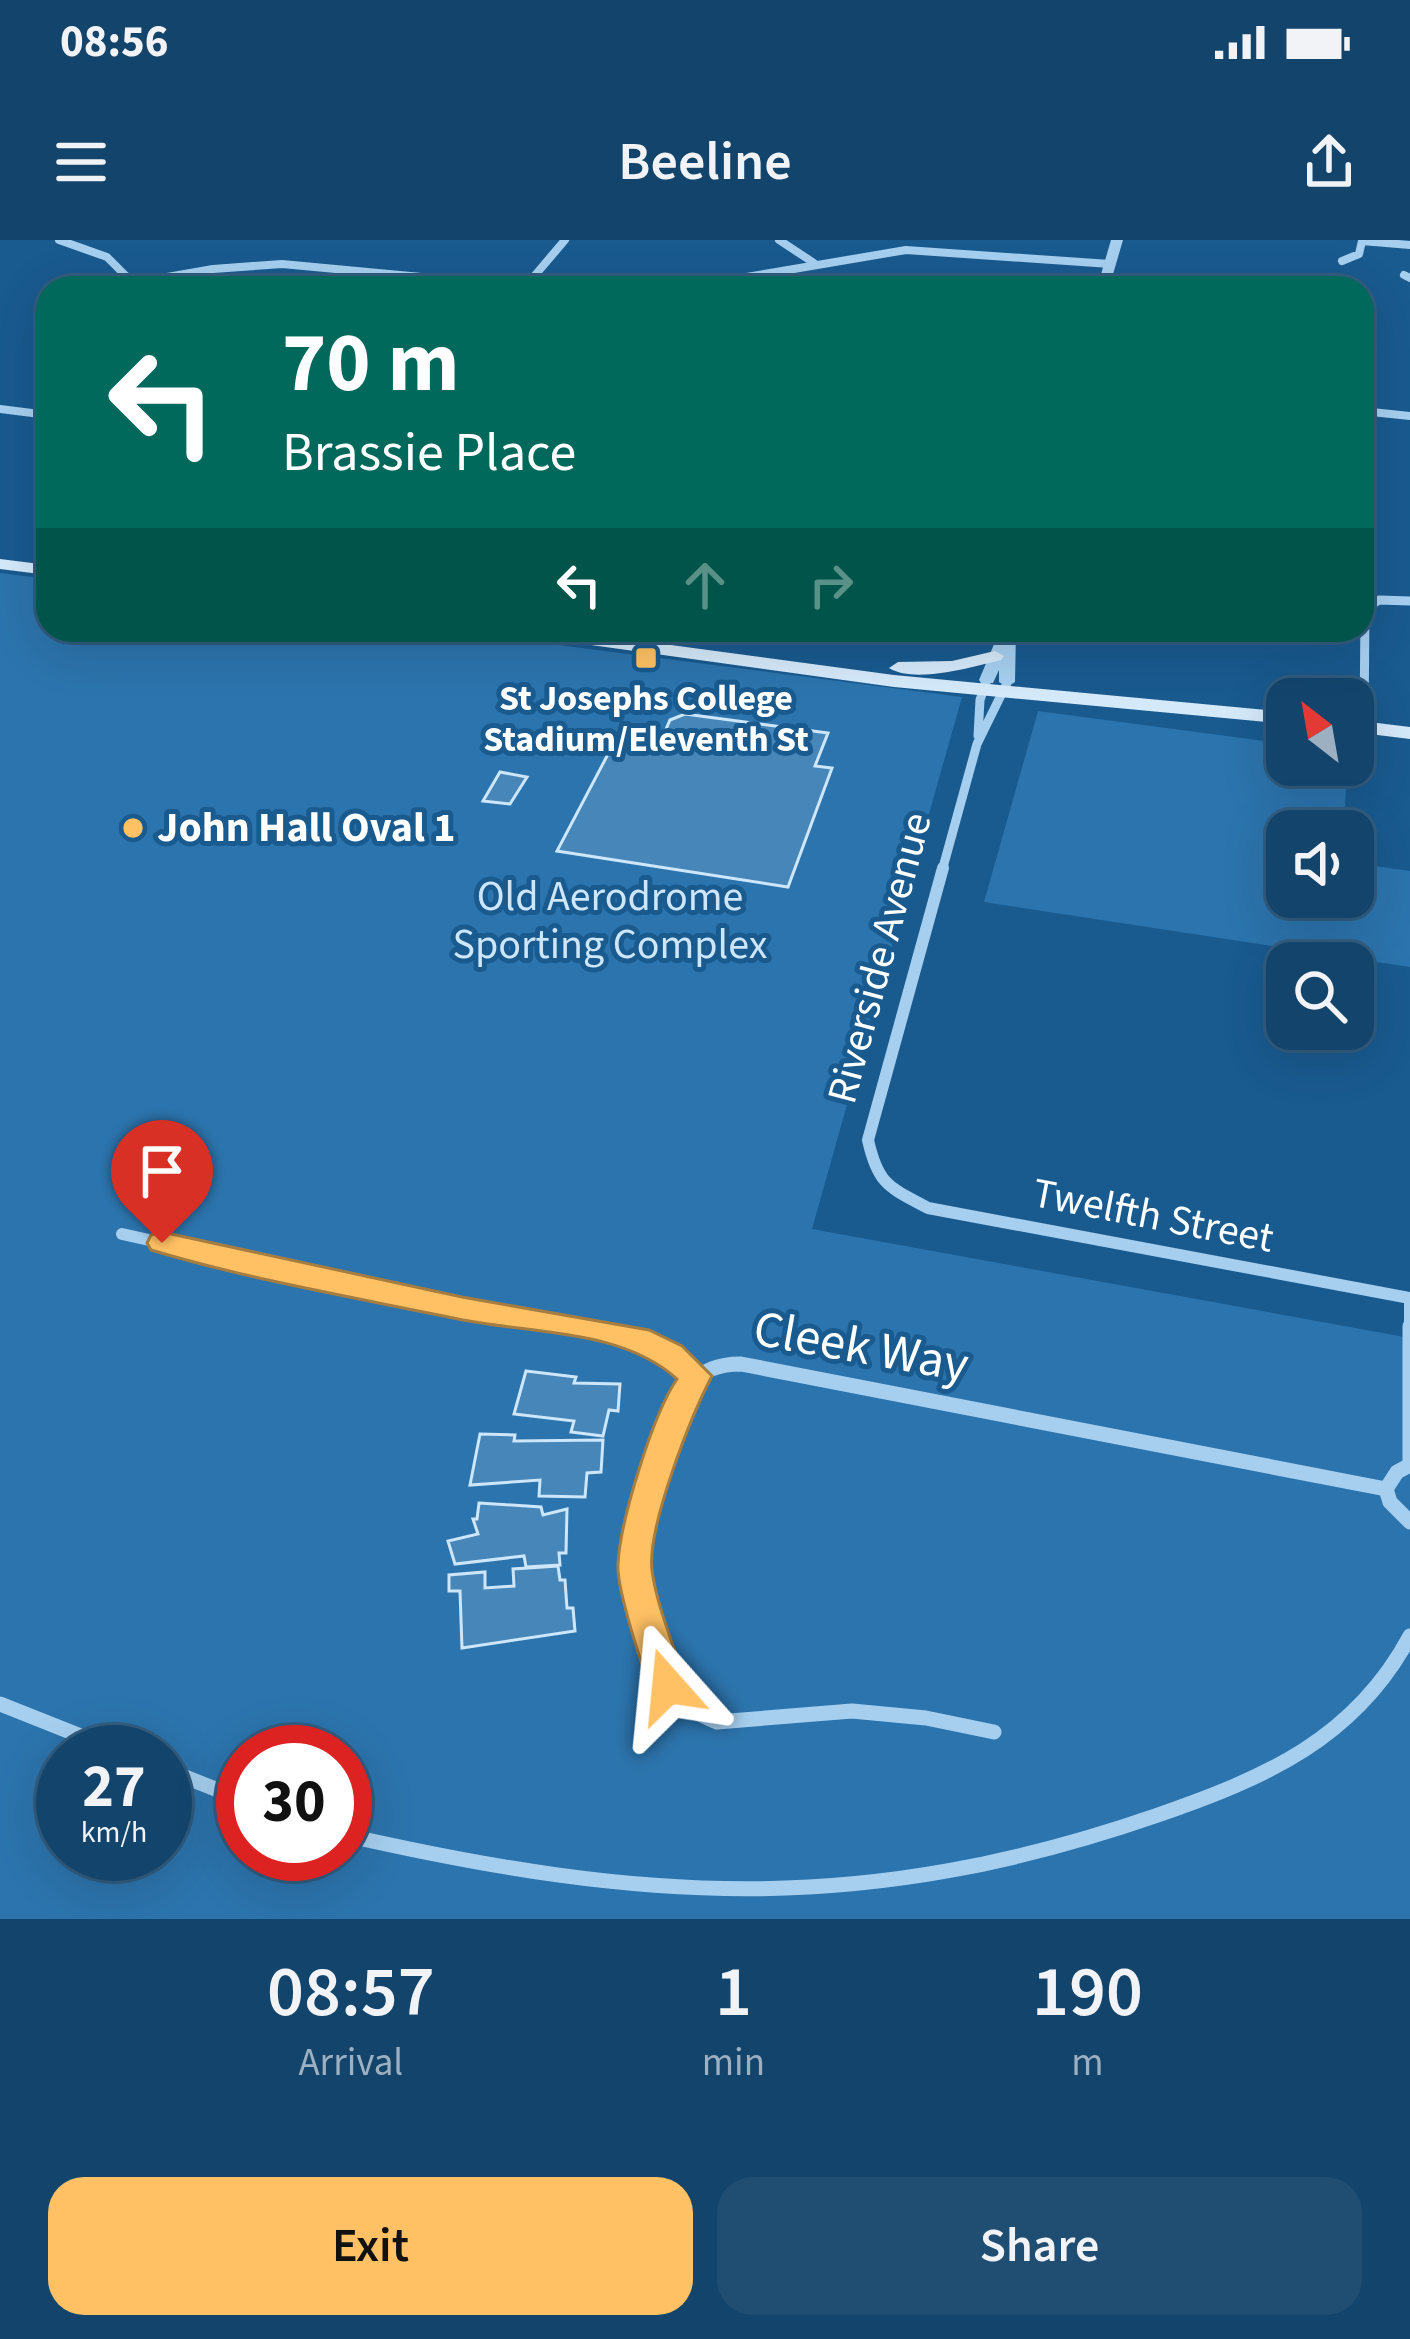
<!DOCTYPE html>
<style>
:root{--surface:#13446b;--page:#204e73;--text:#f1f3f6;--muted:#9db0c1;--line:#325c7e;--accent:#ffc164}
body{margin:0;font-family:"Source Sans 3",sans-serif;background:var(--page);color:var(--text);height:100vh;display:flex;flex-direction:column;font-size:45px;white-space:nowrap}
*{box-sizing:border-box;margin:0}
p{font-size:39px;color:var(--muted)}
.icon{flex:none;width:66px;height:66px;fill:none;stroke:currentColor;stroke-width:2;stroke-linecap:round;stroke-linejoin:round}
.map{position:relative;height:1679px;overflow:hidden}
.details{display:flex;flex-direction:column;background:var(--surface);flex:1}
.details>*{flex:none}
.banner{position:absolute;left:36px;top:36px;width:1338px;height:366px;border-radius:36px;box-shadow:0 12px 48px #0002,0 0 0 3px var(--line);background:#00695c;color:#fff;overflow:hidden}
.needle{width:78px;rotate:329deg}
.buttons{position:absolute;left:1266px;top:438px;display:grid;gap:24px}
.buttons a{display:grid;place-items:center;width:108px;height:108px;border-radius:24px;background:var(--surface);box-shadow:0 12px 48px #0002,0 0 0 3px var(--line);font-size:60px}
.speed{position:absolute;left:36px;top:1485px;display:flex;gap:24px;font-size:60px;font-weight:700;text-align:center}
.speed>*{display:grid;place-content:center;width:156px;height:156px;border-radius:50%;background:var(--surface);box-shadow:0 12px 48px #0002,0 0 0 3px var(--line);line-height:1}
.speed small{font-size:30px;font-weight:400}
.speed .limit{border:18px solid #d22;background:#fff;color:#111}
.pin{position:absolute;display:grid;place-items:center;width:102px;height:102px;color:#fff;margin:-123px -51px;border-radius:50% 50% 50% 0;rotate:-45deg;box-shadow:0 0 12px #0007}
.pin .icon{rotate:45deg}
.me{position:absolute;width:132px;margin:-66px;rotate:342deg;stroke-linejoin:round;filter:drop-shadow(0 0 9px #0008)}
.turn{display:flex;align-items:center;gap:42px;height:252px;padding:0 48px;font-size:54px}
.turn .icon{width:156px;height:156px;stroke-width:2.5}
.turn b{display:block;font-size:84px;line-height:102px}
.lanes{display:flex;align-items:center;height:114px;padding:0 48px;background:#0003;justify-content:center;gap:60px;direction:ltr}
.lanes .off{opacity:.35}
.eta{display:flex;justify-content:space-evenly;align-items:center;height:204px;text-align:center}
.eta b{font-size:72px;font-weight:600;line-height:84px}
.button{display:flex;gap:24px;margin-top:auto;padding:24px 48px}
.button a{flex:1;height:138px;border-radius:36px;background:var(--accent);color:#111;font-size:48px;font-weight:600;line-height:138px;text-align:center}
.button a+a{background:var(--page);color:var(--text)}
.status{display:flex;justify-content:space-between;align-items:center;height:84px;padding:0 60px;background:var(--surface);direction:ltr}
.status svg{height:33px;fill:currentColor}
header{display:flex;justify-content:space-between;align-items:center;height:156px;padding:0 48px;background:var(--surface);font-size:54px;font-weight:600}
.map>svg:first-child{display:block}
</style>
<div class="status"><b>08:56</b><svg viewBox="0 0 49 12"><path d="M0 12V9h3v3zM5 12V6h3v6zM10 12V3h3v9zM15 12V0h3v12zM26 1h20v11H26zM47 4h2v5h-2z"/></svg></div>
<header><svg class="icon" aria-label="menu" viewBox="0 0 24 24"><path d="M4 6h16M4 12h16M4 18h16"/></svg>Beeline<svg class="icon" aria-label="share" viewBox="0 0 24 24"><path d="M12 15V3M7 8l5-5 5 5M5 13v7h14v-7"/></svg></header>
<div class="map">
<svg width="1410" height="1679" viewBox="0 0 1410 1679">
<rect width="100%" height="100%" fill="#195a8f"/>
<!-- green -->
<path fill="#2c74ad" fill-rule="evenodd" d="M 0,333 L 48,339 L 48,390 L 441,390 L 962,457 L 812,989 L 1410,1098 L 1410,1679 L 0,1679 ZM 63,1512 L 165,1512 L 165,1614 L 63,1614 ZM 243,1512 L 345,1512 L 345,1614 L 243,1614 Z
M 1038,471 L 1287,504 L 1287,525 L 1347,525 L 1344,591 L 1287,591 L 1287,657 L 1353,657 L 1353,623 L 1410,631 L 1410,727 L 984,662 Z"/>
<!-- building -->
<path fill="#4686b8" stroke="#cde6fa" stroke-width="3" d="M 685,474 L 828,493 L 815,526 L 832,528 L 788,647 L 557,611 L 616,499 L 659,505 L 670,480 Z
M 500,532 L 527,537 L 510,564 L 483,561 Z
M 526,1131 L 576,1137 L 574,1143 L 620,1144 L 618,1171 L 609,1170 L 603,1196 L 571,1192 L 574,1181 L 514,1174 Z
M 480,1194 L 515,1195 L 514,1201 L 603,1200 L 601,1232 L 587,1233 L 585,1257 L 539,1256 L 540,1240 L 470,1245 Z
M 479,1263 L 541,1267 L 543,1275 L 567,1269 L 566,1313 L 559,1313 L 560,1325 L 526,1327 L 524,1316 L 455,1324 L 448,1301 L 478,1294 L 473,1279 L 477,1279 Z
M 558,1326 L 560,1340 L 565,1340 L 567,1368 L 573,1368 L 575,1391 L 462,1408 L 460,1351 L 449,1351 L 449,1335 L 485,1332 L 485,1348 L 514,1346 L 513,1329 Z"/>
<g fill="none" stroke-linecap="round" stroke-linejoin="round">
<!-- minor-far3 -->
<path stroke="#a6cfef" stroke-width="8" d="M 59,0 L 107,17 L 137,47
M 779,0 L 814,23
M 1342,21 L 1359,14 L 1362,1 L 1410,5
M 1404,35 L 1410,38
M 133,43 L 213,29 L 282,24 L 540,48
M 525,47 L 565,0
M 681,48 L 906,10 L 1110,24
M 0,169 L 48,175
M 1362,171 L 1410,176"/>
<!-- minor-far2 -->
<path stroke="#a6cfef" stroke-width="9" d="M 601,401 L 607,390
M 1364,487 L 1365,369 L 1379,360 L 1410,361
M 978,496 L 980,460 L 987,440
M 942,631 L 977,504 L 1007,443"/>
<!-- minor-far1 -->
<path stroke="#a6cfef" stroke-width="12" d="M 943,628 L 868,900 C 878,945 889,947 928,968 L 1410,1058 L 1410,1089
M 122,994 L 462,1069 L 579,1089"/>
<!-- minor -->
<path stroke="#a6cfef" stroke-width="15" d="M 562,1086 L 649,1101 L 696,1136
M 1410,1086 L 1410,1225
M 1410,1225 L 1397,1232 L 1386,1249 L 1390,1262 L 1410,1282
M 0,1464 L 121,1512
M 994,1492 L 926,1478 L 852,1471 L 717,1482 C 699,1475 676,1461 667,1443 C 658,1425 635,1347 634,1328 C 632,1299 673,1165 691,1144 C 704,1128 722,1124 741,1124 L 1386,1249
M 165,1529 L 243,1560
M 345,1595 C 645,1663 863,1677 1158,1575 C 1265,1538 1355,1499 1410,1396"/>
<!-- tertiary -->
<path fill="#a6cfef" fill-rule="evenodd" d="M 1111,0 L 1123,0 L 1109,48 L 1097,48 Z
M 1000,390 L 1016,390 L 1015,442 L 1007,447 L 999,442 L 999,430 L 993,443 L 981,443 L 979,440 Z"/>
<!-- secondary -->
<path fill="#d4e9fa" fill-rule="evenodd" d="M 0,319 L 48,325 L 48,335 L 0,329 Z
M 510,390 L 559,390 L 894,435 L 1287,472 L 1287,484 L 894,447 L 519,395 Z
M 995,411 L 1004,416 L 1001,420 C 972,427 915,444 889,428 L 898,422 L 952,421 Z
M 1353,480 L 1410,487 L 1410,499 L 1353,492 Z"/>
</g>
<!-- route -->
<path fill="#ffc164" stroke="#a67d41" stroke-width="3" d="M 162,992 L 462,1057 L 649,1090 L 682,1106 L 712,1136 C 691,1176 647,1287 652,1330 C 657,1369 676,1409 686,1446 L 681,1458 L 668,1463 L 655,1458 C 644,1435 616,1347 618,1324 C 620,1281 653,1174 677,1139 C 621,1088 529,1094 458,1079 C 357,1058 251,1040 151,1010 L 147,1003 L 151,995 Z"/>
<!-- markers -->
<g fill="#ffc164" stroke="#195a8f" stroke-width="4.5">
<rect x="634" y="406" width="24" height="24" rx="6"/>
<circle cx="133" cy="588" r="12"/>
</g>
<g text-anchor="middle" dominant-baseline="central" stroke-width="10" stroke-linejoin="round" paint-order="stroke">
<!-- far-poi labels -->
<g font-size="36" font-weight="bold" fill="#fff" stroke="#195a8f">
<text x="646" y="458">St Josephs College<tspan x="646" dy="41">Stadium/Eleventh St</tspan></text>
</g>
<!-- poi labels -->
<g font-size="42" font-weight="bold" fill="#fff" stroke="#195a8f" text-anchor="start">
<text x="157" y="588">John Hall Oval 1</text>
</g>
<!-- park labels -->
<g font-size="42" fill="#cde6fa" stroke="#195a8f">
<text x="610" y="657">Old Aerodrome<tspan x="610" dy="48">Sporting Complex</tspan></text>
</g>
<!-- street labels -->
<g font-size="42" fill="#fff" stroke="#195a8f">
<text transform="translate(880 718) rotate(-75)">Riverside Avenue</text>
<text transform="translate(1153 976) rotate(11)">Twelfth Street</text>
</g>
<!-- near-street labels -->
<g font-size="51" fill="#fff" stroke="#195a8f">
<text transform="translate(861 1107) rotate(10)">Cleek Way</text>
</g>
</g>
</svg>
<div class="buttons">
<a><svg class="needle" viewBox="-14 -14 28 28"><path d="M0-13l5 13h-10z" fill="#e53935"/><path d="M0 13l5-13h-10z" fill="#9db0c1"/></svg></a>
<a><svg class="icon" aria-label="sound" viewBox="0 0 24 24"><path d="M4 9h4l5-4v14l-5-4H4zM17 9q2 3 0 6"/></svg></a>
<a><svg class="icon" aria-label="search" viewBox="0 0 24 24"><circle cx="10" cy="10" r="6"/><path d="M15 15l6 6"/></svg></a>
</div>
<div class="speed"><div>27<small>km/h</small></div><div class="limit">30</div></div>
<div class="pin" style="left:162px;top:1003px;background:#d93025"><svg class="icon" aria-label="arrive" viewBox="0 0 24 24"><path d="M6 21V4h12l-3 4 3 4H6"/></svg></div>
<svg class="me" style="left:668px;top:1446px" viewBox="-20 -20 40 40"><path d="M0-17L14 15 0 8-14 15z" fill="#ffc164" stroke="#fff" stroke-width="4"/></svg>
<div class="banner">
<div class="turn"><svg class="icon" aria-label="left" viewBox="0 0 24 24"><path d="M17 20v-9H6M10 6l-5 5 5 5"/></svg><div><b>70 m</b>Brassie Place</div></div>
<div class="lanes"><svg class="icon" aria-label="left" viewBox="0 0 24 24"><path d="M17 20v-9H6M10 6l-5 5 5 5"/></svg><svg class="icon off" aria-label="ahead" viewBox="0 0 24 24"><path d="M12 20V5M6 11l6-6 6 6"/></svg><svg class="icon off" aria-label="right" viewBox="0 0 24 24"><path d="M7 20v-9h11M14 6l5 5-5 5"/></svg></div>
</div>
</div>
<section class="details">
<div class="eta">
<div><b>08:57</b><p>Arrival</p></div>
<div><b>1</b><p>min</p></div>
<div><b>190</b><p>m</p></div>
</div>
<div class="button"><a>Exit</a><a>Share</a></div>
</section>
